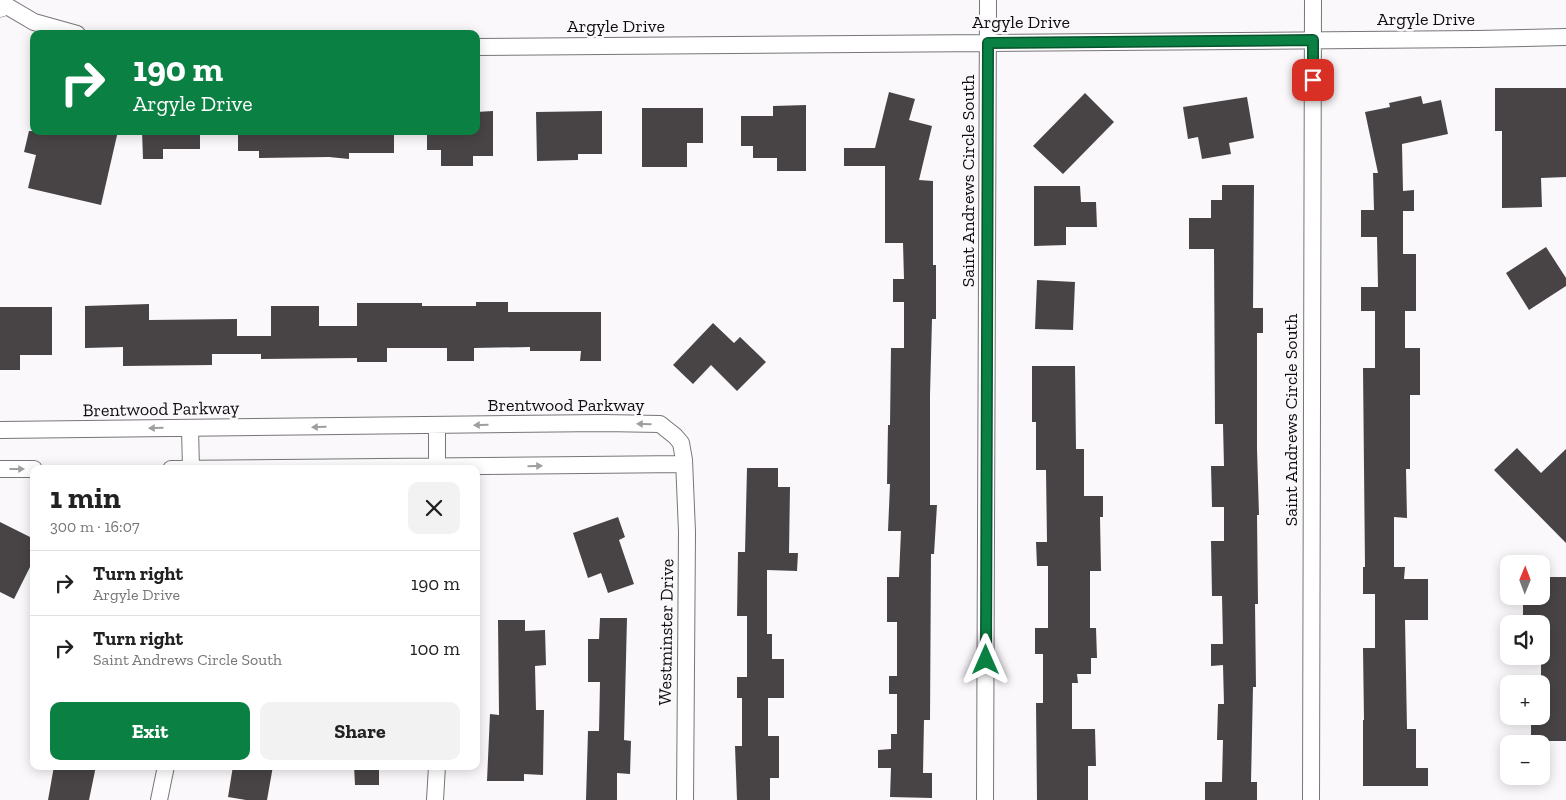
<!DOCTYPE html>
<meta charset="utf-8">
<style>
:root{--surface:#fff;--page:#f2f2f2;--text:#222;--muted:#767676;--line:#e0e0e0;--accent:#0b8043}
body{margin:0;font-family:"Zilla Slab",serif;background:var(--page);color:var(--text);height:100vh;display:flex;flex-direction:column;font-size:19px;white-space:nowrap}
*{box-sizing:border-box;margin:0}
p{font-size:16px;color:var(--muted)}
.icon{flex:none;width:28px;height:28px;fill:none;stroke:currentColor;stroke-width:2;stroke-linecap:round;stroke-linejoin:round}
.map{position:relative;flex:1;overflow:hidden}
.panel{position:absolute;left:30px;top:465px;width:450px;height:305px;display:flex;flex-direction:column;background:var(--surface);border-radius:10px;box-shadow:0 2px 12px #0003}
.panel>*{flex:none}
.guide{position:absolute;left:30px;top:30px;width:450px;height:105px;border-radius:10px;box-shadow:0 2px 12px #0003;background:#0b8043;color:#fff;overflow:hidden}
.needle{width:32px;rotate:1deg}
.fabs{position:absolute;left:1500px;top:555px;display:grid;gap:10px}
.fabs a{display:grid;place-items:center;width:50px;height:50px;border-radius:10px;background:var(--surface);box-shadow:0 2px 12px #0003;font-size:25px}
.pin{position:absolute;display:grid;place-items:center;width:42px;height:42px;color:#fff;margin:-21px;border-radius:10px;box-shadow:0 2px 8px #0006}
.me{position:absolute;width:55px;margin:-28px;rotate:0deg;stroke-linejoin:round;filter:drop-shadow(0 0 4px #0008)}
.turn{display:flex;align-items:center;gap:18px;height:105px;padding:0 20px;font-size:22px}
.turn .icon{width:65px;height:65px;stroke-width:2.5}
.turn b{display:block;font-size:35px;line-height:42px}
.round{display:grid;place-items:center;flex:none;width:52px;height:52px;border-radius:10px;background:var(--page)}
.head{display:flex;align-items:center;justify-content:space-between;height:85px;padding:0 20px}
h1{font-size:30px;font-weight:800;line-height:38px}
.cta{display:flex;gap:10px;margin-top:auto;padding:10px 20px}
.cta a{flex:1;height:58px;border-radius:10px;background:var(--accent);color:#fff;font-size:20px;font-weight:800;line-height:58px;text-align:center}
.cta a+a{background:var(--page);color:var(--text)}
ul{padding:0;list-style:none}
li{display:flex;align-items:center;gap:15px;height:65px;padding:0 20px;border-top:1px solid var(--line)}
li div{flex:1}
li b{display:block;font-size:19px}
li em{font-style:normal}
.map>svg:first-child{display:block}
</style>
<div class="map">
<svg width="1566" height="800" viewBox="0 0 1566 800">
<rect width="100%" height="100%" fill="#fbf8fc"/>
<!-- building -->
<path fill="#484446" d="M 1495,88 L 1566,88 L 1566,177 L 1541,178 L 1542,207 L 1502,208 L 1502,131 L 1495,131 Z
M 889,92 L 915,99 L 909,120 L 932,126 L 919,180 L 933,181 L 933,265 L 936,265 L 936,319 L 932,319 L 930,395 L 930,505 L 937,505 L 934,554 L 931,554 L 930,720 L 924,720 L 923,773 L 932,773 L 932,798 L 890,797 L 891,768 L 878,768 L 878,750 L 891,749 L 891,734 L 897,734 L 897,694 L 889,694 L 889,676 L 897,676 L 897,622 L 887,622 L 887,577 L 899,577 L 901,531 L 888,531 L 890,484 L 887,484 L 888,425 L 890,425 L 891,348 L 904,348 L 904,302 L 893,302 L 893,279 L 904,279 L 903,243 L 885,243 L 885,166 L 844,166 L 844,148 L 875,148 Z
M 1085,93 L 1114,122 L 1063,174 L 1033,146 Z
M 1421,96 L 1423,104 L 1441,100 L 1448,134 L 1402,144 L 1403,191 L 1414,190 L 1414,211 L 1403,211 L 1403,254 L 1416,254 L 1416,311 L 1405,311 L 1405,348 L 1420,348 L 1420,395 L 1410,395 L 1410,469 L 1406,469 L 1407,518 L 1394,517 L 1394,567 L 1405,567 L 1404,579 L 1428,579 L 1428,620 L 1405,620 L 1407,729 L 1416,729 L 1416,768 L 1428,768 L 1428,786 L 1363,786 L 1363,720 L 1364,720 L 1363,648 L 1375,648 L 1375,594 L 1363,594 L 1363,567 L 1365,567 L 1363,368 L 1375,368 L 1375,311 L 1361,311 L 1361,287 L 1378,287 L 1377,237 L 1361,237 L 1361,210 L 1374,210 L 1373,173 L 1378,173 L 1365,112 L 1390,107 L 1389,103 Z
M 1247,97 L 1254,138 L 1229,143 L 1231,154 L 1202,159 L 1198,137 L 1188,139 L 1183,107 Z
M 806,105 L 806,171 L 777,171 L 777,158 L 753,158 L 753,146 L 741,146 L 741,116 L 773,116 L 773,106 Z
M 642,108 L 703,108 L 703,143 L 687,143 L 687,167 L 642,167 Z
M 493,111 L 493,156 L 473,156 L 473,166 L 441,166 L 441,150 L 427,150 L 427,131 L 476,131 L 476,112 Z
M 602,111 L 602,154 L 578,154 L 578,160 L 537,161 L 536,112 Z
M 29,131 L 118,131 L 101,205 L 28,188 L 36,155 L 24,152 Z
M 142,131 L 200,131 L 200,149 L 163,149 L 163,159 L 143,159 Z
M 238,131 L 394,131 L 394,153 L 349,153 L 349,159 L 329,157 L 259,158 L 259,151 L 238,151 Z
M 1222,185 L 1254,185 L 1253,308 L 1263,308 L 1263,333 L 1257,333 L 1257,449 L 1259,515 L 1257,515 L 1258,604 L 1255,604 L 1256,687 L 1253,687 L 1251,782 L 1257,782 L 1257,800 L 1205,800 L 1205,782 L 1222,782 L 1223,740 L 1217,740 L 1218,704 L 1224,704 L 1223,665 L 1211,666 L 1211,644 L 1223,644 L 1222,596 L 1212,596 L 1211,541 L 1224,541 L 1224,507 L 1212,507 L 1211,466 L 1224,466 L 1223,424 L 1215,424 L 1214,249 L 1189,249 L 1189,218 L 1211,218 L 1211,200 L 1222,200 Z
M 1034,186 L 1080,186 L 1081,202 L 1096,202 L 1097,227 L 1066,227 L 1066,245 L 1034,246 Z
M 1546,247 L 1566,278 L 1566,286 L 1529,310 L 1506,273 Z
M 1037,280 L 1075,282 L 1073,330 L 1035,329 Z
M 476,302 L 508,302 L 508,312 L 601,312 L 601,361 L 580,361 L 581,351 L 530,351 L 530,347 L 474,348 L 474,361 L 447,361 L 447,348 L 387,348 L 387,362 L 357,362 L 357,358 L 261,359 L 261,354 L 212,354 L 212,365 L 123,366 L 123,347 L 85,348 L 85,306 L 149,304 L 149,320 L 237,319 L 237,336 L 271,336 L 271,306 L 319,306 L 319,326 L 357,326 L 357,303 L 422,303 L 422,306 L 476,306 Z
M 0,307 L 52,307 L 52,355 L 20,355 L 20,370 L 0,370 Z
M 713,323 L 734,343 L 740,337 L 766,362 L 737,391 L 711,365 L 693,384 L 673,365 Z
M 1032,366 L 1075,366 L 1076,449 L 1084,449 L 1084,496 L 1103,496 L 1103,517 L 1100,517 L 1101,571 L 1090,571 L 1090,628 L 1096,628 L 1097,658 L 1091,658 L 1091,674 L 1077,674 L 1078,683 L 1072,683 L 1072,729 L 1095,729 L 1096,766 L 1088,766 L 1088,800 L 1037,800 L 1036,703 L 1043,703 L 1043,654 L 1035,654 L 1035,628 L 1048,628 L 1048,566 L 1037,566 L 1036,542 L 1047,542 L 1046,470 L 1036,470 L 1036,422 L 1032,422 Z
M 1517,448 L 1541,473 L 1566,449 L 1566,543 L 1494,470 Z
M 747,468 L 778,468 L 778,487 L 790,487 L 789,553 L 798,553 L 797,571 L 767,570 L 767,634 L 772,634 L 772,659 L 784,659 L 784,698 L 768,698 L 768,736 L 779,736 L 779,778 L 770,778 L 770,800 L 737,800 L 735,746 L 742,746 L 742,698 L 737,698 L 737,677 L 747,677 L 747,616 L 737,616 L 738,552 L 745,552 Z
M 618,517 L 625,537 L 619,540 L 634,584 L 608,593 L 601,573 L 588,578 L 573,533 Z
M 0,522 L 34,539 L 34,559 L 14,599 L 0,592 Z
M 1541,577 L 1566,577 L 1566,741 L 1531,741 L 1531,716 L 1541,716 L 1541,624 L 1523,624 L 1523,596 L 1541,596 Z
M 600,618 L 627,618 L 624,740 L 631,741 L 630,774 L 617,773 L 617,800 L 586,800 L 588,731 L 599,731 L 600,682 L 588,682 L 588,639 L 599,639 Z
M 498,620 L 525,620 L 525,631 L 545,630 L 546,665 L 535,666 L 536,710 L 544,710 L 543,775 L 524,774 L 524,781 L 487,781 L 490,714 L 499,715 Z
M 54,766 L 96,766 L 89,800 L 48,800 Z
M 233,766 L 273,766 L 267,800 L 246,800 L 228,797 Z
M 354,766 L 379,766 L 379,785 L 355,785 Z"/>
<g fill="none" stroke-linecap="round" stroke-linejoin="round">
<!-- street casing -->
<g stroke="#787579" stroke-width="18">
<path id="street" d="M 0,2 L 34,22 L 77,34
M 476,47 L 1476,39 L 1566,37
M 437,426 L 437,469
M 190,428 L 191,469
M 0,430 L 603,423 L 660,424 L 675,436 L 681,443 L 684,460 L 687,532 L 685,800
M 0,469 L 34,469
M 171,469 L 684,464
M 159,800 L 166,766
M 435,800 L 437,766
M 985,800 L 988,0
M 1311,800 L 1313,0"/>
</g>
<!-- secondary casing -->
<g stroke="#787579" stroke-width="25">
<path id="secondary" d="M 0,5 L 1,0"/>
</g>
<!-- street -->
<use href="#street" stroke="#fff" stroke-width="16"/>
<!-- secondary -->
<use href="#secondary" stroke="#fff" stroke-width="24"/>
</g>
<!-- one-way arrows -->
<defs><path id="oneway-solid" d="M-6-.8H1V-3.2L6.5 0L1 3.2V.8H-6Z" transform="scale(1.25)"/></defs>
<g fill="#9f9f9f">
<use href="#oneway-solid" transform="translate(644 424) rotate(-179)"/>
<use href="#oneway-solid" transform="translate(481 425) rotate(179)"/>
<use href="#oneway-solid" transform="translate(319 427) rotate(179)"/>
<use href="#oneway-solid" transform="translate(156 428) rotate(179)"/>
<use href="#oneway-solid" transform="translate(535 466) rotate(-1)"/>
<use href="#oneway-solid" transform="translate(17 469)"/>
</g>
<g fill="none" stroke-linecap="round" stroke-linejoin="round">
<!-- route casing -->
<g stroke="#07532c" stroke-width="12">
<path id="route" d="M 986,660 L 988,43 L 1313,40 L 1313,80"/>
</g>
<!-- route -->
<use href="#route" stroke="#0b8043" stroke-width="9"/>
</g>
<g text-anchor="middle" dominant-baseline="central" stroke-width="5" stroke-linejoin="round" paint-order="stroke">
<!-- street labels -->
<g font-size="18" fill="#100f10" stroke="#fbf8fc">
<text x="1426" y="19">Argyle Drive</text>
<text x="1021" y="22">Argyle Drive</text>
<text x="616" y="26">Argyle Drive</text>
<text transform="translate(968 181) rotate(-90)">Saint Andrews Circle South</text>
<text x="566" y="405">Brentwood Parkway</text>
<text transform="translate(161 409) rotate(-1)">Brentwood Parkway</text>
<text transform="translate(1291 420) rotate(-90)">Saint Andrews Circle South</text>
<text transform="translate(666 632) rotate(-89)">Westminster Drive</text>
</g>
</g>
</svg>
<div class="fabs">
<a><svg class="needle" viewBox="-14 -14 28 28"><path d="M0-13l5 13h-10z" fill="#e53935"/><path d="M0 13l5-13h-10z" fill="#767676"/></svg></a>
<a><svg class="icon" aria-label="sound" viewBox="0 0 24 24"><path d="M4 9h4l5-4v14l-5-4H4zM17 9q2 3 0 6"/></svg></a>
<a>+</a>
<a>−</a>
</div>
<div class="pin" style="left:1313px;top:80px;background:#d93025"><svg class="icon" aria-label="arrive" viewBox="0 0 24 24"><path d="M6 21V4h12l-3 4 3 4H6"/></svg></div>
<svg class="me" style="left:986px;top:660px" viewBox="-20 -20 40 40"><path d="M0-17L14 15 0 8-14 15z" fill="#0b8043" stroke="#fff" stroke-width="4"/></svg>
<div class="guide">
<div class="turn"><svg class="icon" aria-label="right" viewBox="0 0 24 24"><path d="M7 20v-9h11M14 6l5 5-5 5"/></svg><div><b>190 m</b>Argyle Drive</div></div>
</div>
<section class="panel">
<div class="head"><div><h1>1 min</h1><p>300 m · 16:07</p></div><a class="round"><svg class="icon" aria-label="close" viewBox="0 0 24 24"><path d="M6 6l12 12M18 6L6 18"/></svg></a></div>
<ul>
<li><svg class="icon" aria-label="right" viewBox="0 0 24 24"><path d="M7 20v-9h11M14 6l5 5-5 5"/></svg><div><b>Turn right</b><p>Argyle Drive</p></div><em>190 m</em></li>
<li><svg class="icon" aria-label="right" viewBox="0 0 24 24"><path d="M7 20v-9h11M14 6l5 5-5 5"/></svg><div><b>Turn right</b><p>Saint Andrews Circle South</p></div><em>100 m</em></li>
</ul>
<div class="cta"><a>Exit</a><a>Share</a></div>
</section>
</div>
